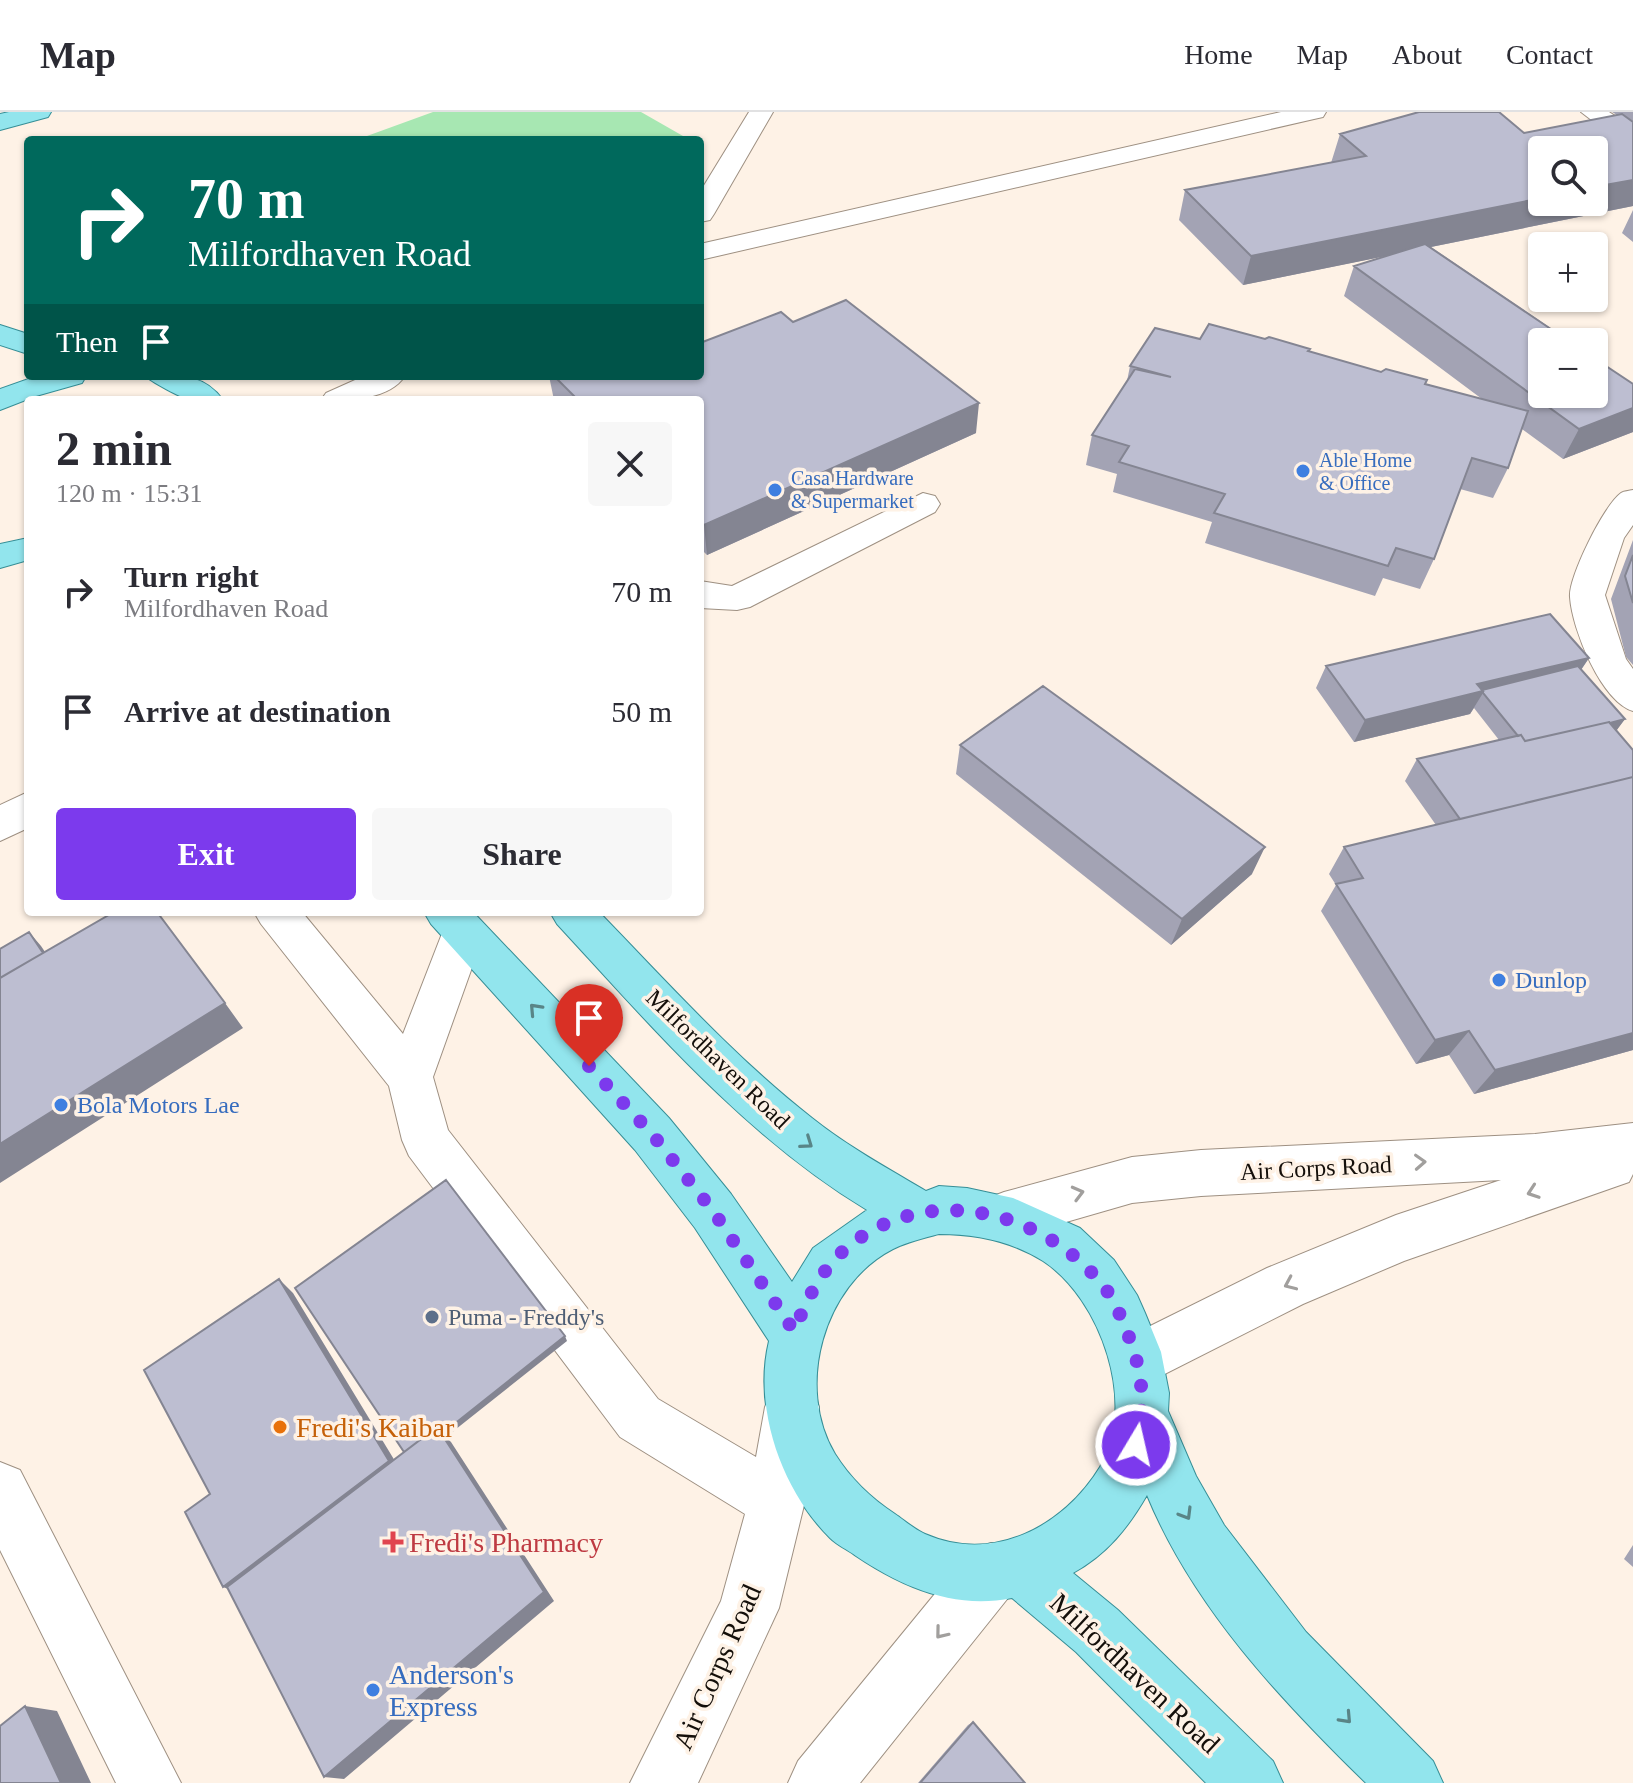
<!DOCTYPE html>
<meta charset="utf-8">
<style>
:root{--surface:#fff;--page:#f7f7f7;--text:#2b2b33;--muted:#7c7c81;--line:#e1e1e2;--accent:#7c3aed}
body{margin:0;font-family:Georgia,serif;background:var(--page);color:var(--text);height:100vh;display:flex;flex-direction:column;font-size:30px;white-space:nowrap}
*{box-sizing:border-box;margin:0}
p{font-size:26px;color:var(--muted)}
.icon{flex:none;width:44px;height:44px;fill:none;stroke:currentColor;stroke-width:2;stroke-linecap:round;stroke-linejoin:round}
.map{position:relative;flex:1;overflow:hidden}
.side{position:absolute;left:24px;top:284px;width:680px;height:520px;display:flex;flex-direction:column;background:var(--surface);border-radius:8px;box-shadow:0 2px 6px #0004}
.side>*{flex:none}
.banner{position:absolute;left:24px;top:24px;width:680px;height:244px;border-radius:8px;box-shadow:0 2px 6px #0004;background:#00695c;color:#fff;overflow:hidden}
.controls{position:absolute;left:1528px;top:24px;display:grid;gap:16px}
.controls a{display:grid;place-items:center;width:80px;height:80px;border-radius:8px;background:var(--surface);box-shadow:0 2px 6px #0004;font-size:40px}
.pin{position:absolute;display:grid;place-items:center;width:68px;height:68px;color:#fff;margin:-82px -34px;border-radius:50% 50% 50% 0;rotate:-45deg;box-shadow:0 0 8px #0007}
.pin .icon{rotate:45deg}
.me{position:absolute;width:88px;margin:-44px;rotate:9deg;stroke-linejoin:round;filter:drop-shadow(0 0 6px #0008)}
.turn{display:flex;align-items:center;gap:28px;height:168px;padding:0 32px;font-size:36px}
.turn .icon{width:104px;height:104px;stroke-width:2.5}
.turn b{display:block;font-size:56px;line-height:68px}
.then{display:flex;align-items:center;height:76px;padding:0 32px;background:#0003;gap:16px;font-size:30px}
.round{display:grid;place-items:center;flex:none;width:84px;height:84px;border-radius:8px;background:var(--page)}
.summary{display:flex;align-items:center;justify-content:space-between;height:136px;padding:0 32px}
h1{font-size:48px;font-weight:600;line-height:60px}
.action{display:flex;gap:16px;margin-top:auto;padding:16px 32px}
.action a{flex:1;height:92px;border-radius:8px;background:var(--accent);color:#fff;font-size:32px;font-weight:600;line-height:92px;text-align:center}
.action a+a{background:var(--page);color:var(--text)}
ul{padding:0;list-style:none}
li{display:flex;align-items:center;gap:24px;height:120px;padding:0 32px}
li div{flex:1}
li b{display:block;font-size:30px}
li em{font-style:normal}
header{display:flex;align-items:center;gap:48px;box-sizing:border-box;height:112px;padding:0 40px;background:var(--surface);border-bottom:2px solid var(--line)}
header strong{font-size:38px}
nav{display:flex;gap:44px;margin-inline-start:auto;font-size:28px}
.map>svg:first-child{display:block}
</style>
<header>
<strong>Map</strong>
<nav><a>Home</a><a>Map</a><a>About</a><a>Contact</a></nav>
</header>
<div class="map">
<svg width="1633" height="1671" viewBox="0 0 1633 1671">
<rect width="100%" height="100%" fill="#fef2e6"/>
<!-- green -->
<path fill="#a7e7b2" d="M 433,0 L 641,0 L 690,28 L 356,28 Z"/>
<g fill="none" stroke-linecap="round" stroke-linejoin="round">
<!-- minor casing -->
<g stroke="#9e9082" stroke-width="2">
<path id="minor" d="M 749,0 L 773,0 L 714,102 L 710,108 L 700,110 L 700,80 Z
M 1281,0 L 1326,0 L 1323,5 L 1314,7 L 700,148 L 700,132 Z
M 1581,0 L 1609,0 L 1633,16 L 1633,36 L 1624,33 Z
M 364,264 L 405,264 C 388,289 348,288 321,288 L 326,281 Z
M 1633,378 L 1633,413 L 1624,426 L 1605,483 L 1626,547 L 1633,557 L 1633,599 C 1601,589 1572,517 1570,485 C 1568,466 1604,393 1621,381 C 1624,379 1629,379 1633,378 Z
M 923,381 L 935,384 L 940,392 L 935,400 L 750,495 L 737,498 L 700,496 L 700,469 L 732,474 Z
M 28,680 L 28,716 L 0,729 L 0,693 Z
M 254,800 L 302,800 L 403,922 L 448,806 L 463,801 L 478,806 L 485,819 L 433,965 L 448,1018 L 658,1287 L 756,1345 L 765,1295 L 773,1276 L 792,1268 L 811,1276 L 819,1295 L 805,1389 L 779,1496 L 698,1671 L 630,1671 L 721,1489 L 745,1402 L 620,1325 L 409,1044 L 402,1028 L 389,974 L 261,812 Z
M 1633,1011 L 1633,1062 L 1629,1070 L 1404,1149 L 1303,1192 L 1139,1275 L 1120,1267 L 1112,1248 L 1120,1229 L 1267,1156 L 1396,1103 L 1501,1068 L 1201,1084 L 1132,1091 L 1004,1128 L 986,1121 L 979,1104 L 986,1087 L 1004,1080 L 1132,1045 L 1201,1038 L 1535,1022 Z
M 0,1350 L 20,1358 L 181,1671 L 116,1671 L 0,1438 Z
M 991,1431 L 1012,1439 L 1020,1460 L 1012,1481 L 860,1671 L 788,1671 L 798,1649 L 970,1439 Z"/>
</g>
<!-- major casing -->
<g stroke="#368e96" stroke-width="2">
<path id="major" d="M 9,0 L 51,0 L 48,5 L 0,18 L 0,2 Z
M 0,213 L 28,222 L 28,242 L 0,233 Z
M 37,264 L 86,264 L 82,271 L 36,284 L 0,298 L 0,277 Z
M 146,264 C 176,264 203,260 223,288 C 213,288 200,290 190,288 C 184,287 149,269 146,264 Z
M 28,426 L 28,448 L 0,456 L 0,432 Z
M 424,800 L 473,800 L 669,1006 L 731,1082 L 792,1170 L 813,1136 L 867,1098 C 745,1024 653,916 557,812 L 550,800 L 599,800 C 668,871 734,945 812,1006 C 847,1034 887,1056 926,1079 L 939,1074 L 967,1076 L 1013,1086 L 1080,1116 L 1114,1148 L 1137,1183 L 1145,1201 L 1161,1240 L 1169,1281 L 1168,1299 L 1196,1364 L 1224,1413 L 1306,1520 L 1433,1649 L 1443,1671 L 1366,1671 C 1281,1588 1193,1495 1147,1383 C 1128,1416 1107,1442 1073,1461 L 1118,1498 L 1273,1649 L 1283,1671 L 1206,1671 L 1076,1540 L 1012,1486 C 955,1498 902,1475 856,1444 C 848,1438 837,1433 830,1426 C 781,1377 753,1296 769,1229 L 695,1116 L 635,1038 L 431,812 ZM 939,1122 C 976,1122 1011,1129 1043,1149 C 1101,1187 1138,1293 1100,1355 C 1064,1414 994,1452 925,1422 C 914,1417 904,1408 895,1402 C 872,1387 850,1366 835,1342 C 795,1275 823,1173 893,1137 C 907,1130 924,1126 939,1122 Z"/>
</g>
<!-- minor -->
<use href="#minor" fill="#fff" fill-rule="evenodd"/>
<!-- major -->
<use href="#major" fill="#92e5ed" fill-rule="evenodd"/>
</g>
<!-- wall -->
<path fill="#a3a3b4" d="M 1612,0 L 1633,0 L 1633,94 L 1431,135 L 1633,272 L 1633,320 L 1563,347 L 1522,317 L 1508,356 L 1493,386 L 1460,377 L 1434,447 L 1420,477 L 1383,466 L 1375,484 L 1205,431 L 1212,410 L 1113,380 L 1117,362 L 1086,353 L 1092,323 L 1127,269 L 1130,254 L 1200,227 L 1308,240 L 1482,287 L 1344,184 L 1354,154 L 1385,144 L 1243,173 L 1179,108 L 1185,78 L 1331,51 L 1340,22 L 1524,21 L 1617,3 Z
M 1633,98 L 1633,130 L 1622,121 Z
M 793,210 L 976,321 L 707,443 L 700,436 L 700,288 L 554,288 L 549,264 L 700,264 Z
M 1633,428 L 1633,553 L 1626,545 L 1611,487 Z
M 1589,546 L 1581,558 L 1625,607 L 1616,618 L 1633,938 L 1474,982 L 1449,943 L 1416,952 L 1321,799 L 1336,773 L 1329,762 L 1344,735 L 1436,713 L 1405,669 L 1417,647 L 1499,628 L 1474,596 L 1470,602 L 1354,630 L 1316,576 L 1326,554 Z
M 960,633 L 1252,762 L 1171,833 L 956,662 Z
M 1633,1433 L 1633,1455 L 1624,1447 Z
M 973,1610 L 1025,1671 L 918,1671 L 968,1613 Z"/>
<!-- shaded-wall -->
<path fill="#848592" d="M 1633,68 L 1633,94 L 1243,173 L 1251,144 L 1542,86 L 1542,90 L 1594,90 L 1594,75 Z
M 979,291 L 976,321 L 707,443 L 704,413 Z
M 1633,296 L 1633,320 L 1563,347 L 1579,317 Z
M 1589,546 L 1574,568 L 1483,581 L 1470,602 L 1354,630 L 1365,608 L 1477,572 Z
M 1625,607 L 1614,622 L 1524,632 Z
M 1265,735 L 1252,762 L 1171,833 L 1182,807 Z
M 29,820 L 41,834 L 62,865 L 0,900 Z
M 225,891 L 243,916 L 0,1071 L 0,1032 Z
M 1469,919 L 1449,943 L 1416,952 L 1435,928 Z
M 1633,921 L 1633,938 L 1474,982 L 1495,958 Z
M 279,1167 L 293,1181 L 401,1359 L 241,1482 L 223,1475 Z
M 565,1224 L 567,1229 L 446,1325 L 451,1330 L 554,1489 L 344,1667 L 324,1665 L 437,1315 Z
M 25,1594 L 57,1599 L 91,1671 L 61,1671 Z"/>
<!-- building -->
<path fill="#bdbed1" stroke="#848592" stroke-width="2" d="M 1419,0 L 1499,0 L 1524,21 L 1622,2 L 1633,10 L 1633,68 L 1594,75 L 1594,38 L 1542,38 L 1542,86 L 1251,144 L 1185,78 L 1366,44 L 1340,22 Z
M 1425,132 L 1570,230 L 1542,230 L 1542,282 L 1594,282 L 1594,246 L 1633,272 L 1633,296 L 1579,317 L 1354,154 Z
M 846,188 L 979,291 L 704,413 L 700,409 L 700,288 L 578,288 L 554,264 L 700,264 L 700,231 L 781,200 L 793,210 Z
M 1209,212 L 1265,227 L 1269,225 L 1310,237 L 1308,239 L 1381,260 L 1386,257 L 1427,268 L 1425,272 L 1528,299 L 1508,356 L 1472,346 L 1434,447 L 1396,436 L 1388,454 L 1214,401 L 1225,382 L 1119,350 L 1129,334 L 1092,323 L 1135,257 L 1171,265 L 1130,254 L 1155,216 L 1200,227 Z
M 1633,443 L 1633,491 L 1625,464 Z
M 1550,502 L 1589,546 L 1477,572 L 1483,579 L 1365,608 L 1326,554 Z
M 1578,554 L 1625,607 L 1610,611 L 1609,610 L 1525,629 L 1521,623 L 1518,624 L 1483,581 L 1483,579 L 1482,578 Z
M 1043,574 L 1265,735 L 1182,807 L 960,633 Z
M 1609,610 L 1633,638 L 1633,665 L 1460,707 L 1417,647 L 1521,623 L 1525,629 Z
M 1633,665 L 1633,921 L 1495,958 L 1469,919 L 1435,928 L 1336,772 L 1363,766 L 1344,735 Z
M 114,800 L 157,800 L 225,891 L 0,1032 L 0,866 Z
M 29,820 L 43,841 L 0,866 L 0,837 Z
M 446,1068 L 565,1224 L 443,1321 L 437,1315 L 404,1340 L 295,1176 Z
M 279,1167 L 389,1349 L 223,1475 L 185,1400 L 210,1382 L 144,1258 Z
M 437,1315 L 544,1480 L 324,1665 L 227,1475 Z
M 25,1594 L 61,1671 L 0,1671 L 0,1614 Z
M 973,1610 L 1025,1671 L 920,1671 Z"/>
<!-- one-way arrows -->
<defs><path id="oneway-chevron" d="M-2-3.5L2.5 0L-2 3.5" fill="none" stroke-width="1.6" stroke-linecap="round" stroke-linejoin="round" transform="scale(2)"/></defs>
<g stroke="#598587">
<use href="#oneway-chevron" transform="translate(535 897) rotate(-133)"/>
<use href="#oneway-chevron" transform="translate(807 1031) rotate(35)"/>
<use href="#oneway-chevron" transform="translate(1186 1402) rotate(59)"/>
<use href="#oneway-chevron" transform="translate(1346 1606) rotate(47)"/>
</g>
<g stroke="#a19f9d">
<use href="#oneway-chevron" transform="translate(1420 1050) rotate(-3)"/>
<use href="#oneway-chevron" transform="translate(1533 1080) rotate(161)"/>
<use href="#oneway-chevron" transform="translate(1078 1081) rotate(-15)"/>
<use href="#oneway-chevron" transform="translate(1290 1172) rotate(156)"/>
<use href="#oneway-chevron" transform="translate(941 1521) rotate(129)"/>
</g>
<g fill="none" stroke-linecap="round" stroke-linejoin="round">
<!-- route -->
<path stroke="#7c3aed" stroke-width="14" stroke-dasharray="0 25.2" d="M 589,954 L 652,1022 L 713,1099 L 794,1219 C 806,1191 818,1163 840,1142 C 921,1065 1050,1097 1110,1183 C 1116,1191 1119,1202 1123,1210 C 1142,1255 1147,1286 1136,1333"/>
</g>
<!-- markers -->
<g fill="#3f7fe0" stroke="#fef2e6" stroke-width="3">
<circle cx="1303" cy="359" r="8"/>
<circle cx="775" cy="378" r="8"/>
<circle cx="1499" cy="868" r="8"/>
<circle cx="61" cy="993" r="8"/>
<circle cx="373" cy="1578" r="8"/>
</g>
<circle fill="#5c6f8a" stroke="#fef2e6" stroke-width="3" cx="432" cy="1205" r="8"/>
<circle fill="#e8710a" stroke="#fef2e6" stroke-width="3" cx="280" cy="1315" r="8"/>
<path fill="#e0444e" stroke="#fef2e6" stroke-width="3" d="M389 1418h8v8h8v8h-8v8h-8v-8h-8v-8h8z"/>
<g text-anchor="middle" dominant-baseline="central" stroke-width="7" stroke-linejoin="round" paint-order="stroke">
<!-- far-shop labels -->
<g font-size="20" fill="#366cbe" stroke="#fef2e6" text-anchor="start">
<text x="1319" y="348">Able Home<tspan x="1319" dy="23">&amp; Office</tspan></text>
<text x="791" y="366">Casa Hardware<tspan x="791" dy="23">&amp; Supermarket</tspan></text>
</g>
<!-- shop labels -->
<g font-size="24" fill="#366cbe" stroke="#fef2e6" text-anchor="start">
<text x="1515" y="868">Dunlop</text>
<text x="77" y="993">Bola Motors Lae</text>
</g>
<!-- street labels -->
<g font-size="24" fill="#140f0a" stroke="#fef2e6">
<text transform="translate(718 947) rotate(44)">Milfordhaven Road</text>
<text transform="translate(1316 1056) rotate(-3)">Air Corps Road</text>
</g>
<!-- service labels -->
<g font-size="24" fill="#4e5e75" stroke="#fef2e6" text-anchor="start">
<text x="448" y="1205">Puma - Freddy's</text>
</g>
<!-- near-food labels -->
<g font-size="28" fill="#c56008" stroke="#fef2e6" text-anchor="start">
<text x="296" y="1315">Fredi's Kaibar</text>
</g>
<!-- near-health labels -->
<g font-size="28" fill="#be3a42" stroke="#fef2e6" text-anchor="start">
<text x="409" y="1430">Fredi's Pharmacy</text>
</g>
<!-- near-street labels -->
<g font-size="28" fill="#140f0a" stroke="#fef2e6">
<text transform="translate(717 1555) rotate(-66)">Air Corps Road</text>
<text transform="translate(1135 1561) rotate(43)">Milfordhaven Road</text>
</g>
<!-- near-shop labels -->
<g font-size="28" fill="#366cbe" stroke="#fef2e6" text-anchor="start">
<text x="389" y="1562">Anderson's<tspan x="389" dy="32">Express</tspan></text>
</g>
</g>
</svg>
<div class="controls">
<a><svg class="icon" aria-label="search" viewBox="0 0 24 24"><circle cx="10" cy="10" r="6"/><path d="M15 15l6 6"/></svg></a>
<a>+</a>
<a>−</a>
</div>
<div class="pin" style="left:589px;top:954px;background:#d93025"><svg class="icon" aria-label="arrive" viewBox="0 0 24 24"><path d="M6 21V4h12l-3 4 3 4H6"/></svg></div>
<svg class="me" style="left:1136px;top:1333px" viewBox="-20 -20 40 40"><circle r="17" fill="#7c3aed" stroke="#fff" stroke-width="3"/><path d="M0-11L8 9 0 5-8 9z" fill="#fff"/></svg>
<div class="banner">
<div class="turn"><svg class="icon" aria-label="right" viewBox="0 0 24 24"><path d="M7 20v-9h11M14 6l5 5-5 5"/></svg><div><b>70 m</b>Milfordhaven Road</div></div>
<div class="then">Then<svg class="icon" aria-label="arrive" viewBox="0 0 24 24"><path d="M6 21V4h12l-3 4 3 4H6"/></svg></div>
</div>
<section class="side">
<div class="summary"><div><h1>2 min</h1><p>120 m · 15:31</p></div><a class="round"><svg class="icon" aria-label="close" viewBox="0 0 24 24"><path d="M6 6l12 12M18 6L6 18"/></svg></a></div>
<ul>
<li><svg class="icon" aria-label="right" viewBox="0 0 24 24"><path d="M7 20v-9h11M14 6l5 5-5 5"/></svg><div><b>Turn right</b><p>Milfordhaven Road</p></div><em>70 m</em></li>
<li><svg class="icon" aria-label="arrive" viewBox="0 0 24 24"><path d="M6 21V4h12l-3 4 3 4H6"/></svg><div><b>Arrive at destination</b></div><em>50 m</em></li>
</ul>
<div class="action"><a>Exit</a><a>Share</a></div>
</section>
</div>
